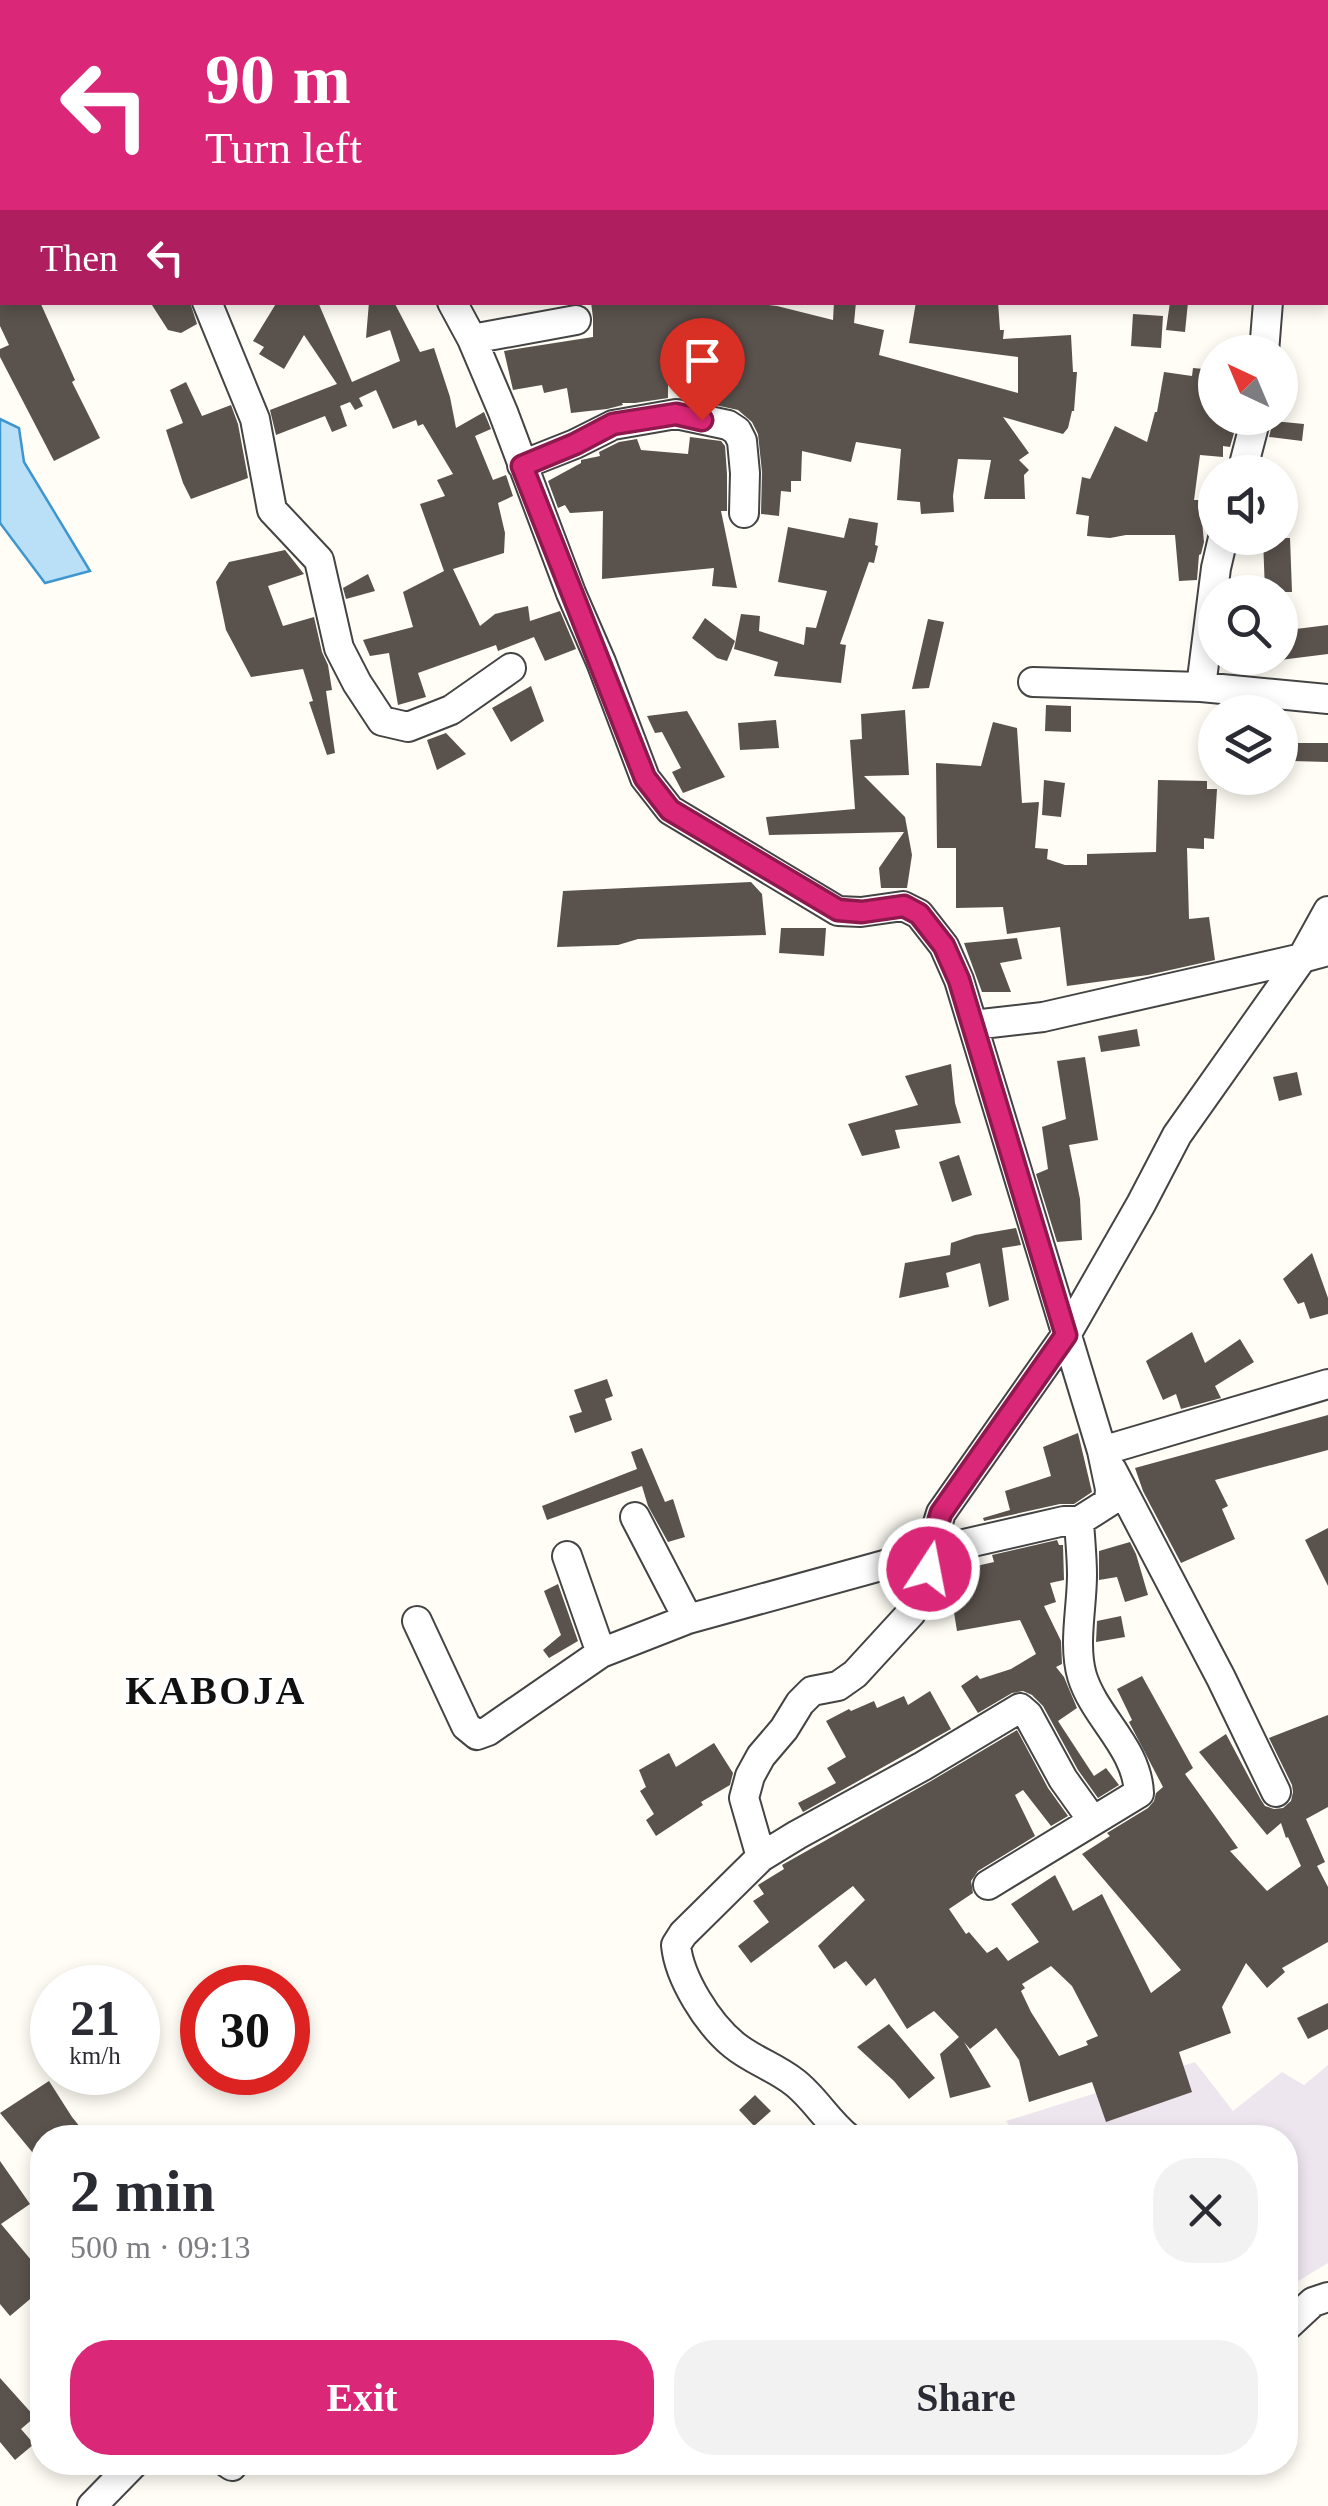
<!DOCTYPE html>
<meta charset="utf-8">
<style>
:root{--surface:#fff;--page:#f2f2f3;--text:#2b2b33;--muted:#7c7c81;--accent:#db2777}
body{margin:0;font-family:Georgia,serif;background:var(--page);color:var(--text);height:100vh;display:flex;flex-direction:column;font-size:38px;white-space:nowrap}
*{box-sizing:border-box;margin:0}
p{font-size:32px;color:var(--muted)}
.icon{flex:none;width:55px;height:55px;fill:none;stroke:currentColor;stroke-width:2;stroke-linecap:round;stroke-linejoin:round}
.map{position:relative;flex:1;overflow:hidden}
.panel{position:absolute;left:30px;top:2125px;width:1268px;height:350px;display:flex;flex-direction:column;background:var(--surface);border-radius:40px;box-shadow:0 5px 15px #0003}
.panel>*{flex:none}
.hud{position:absolute;left:0px;top:0px;width:1330px;height:305px;box-shadow:0 5px 15px #0003;background:#db2777;color:#fff;overflow:hidden}
.needle{width:65px;rotate:316deg}
.fabs{position:absolute;left:1198px;top:335px;display:grid;gap:20px}
.fabs a{display:grid;place-items:center;width:100px;height:100px;border-radius:50%;background:var(--surface);box-shadow:0 5px 15px #0003;font-size:50px}
.speed{position:absolute;left:30px;top:1965px;display:flex;gap:20px;font-size:50px;font-weight:700;text-align:center}
.speed>*{display:grid;place-content:center;width:130px;height:130px;border-radius:50%;background:var(--surface);box-shadow:0 5px 15px #0003;line-height:1}
.speed small{font-size:25px;font-weight:400}
.speed .limit{border:15px solid #d22;background:#fff;color:#111}
.pin{position:absolute;display:grid;place-items:center;width:85px;height:85px;color:#fff;margin:-102px -42px;border-radius:50% 50% 50% 0;rotate:-45deg;box-shadow:0 0 10px #0007}
.pin .icon{rotate:45deg}
.me{position:absolute;width:110px;margin:-55px;rotate:11deg;stroke-linejoin:round;filter:drop-shadow(0 0 8px #0008)}
.turn{display:flex;align-items:center;gap:35px;height:210px;padding:0 40px;font-size:45px}
.turn .icon{width:130px;height:130px;stroke-width:2.5}
.turn b{display:block;font-size:70px;line-height:85px}
.then{display:flex;align-items:center;height:95px;padding:0 40px;background:#0003;gap:20px;font-size:38px}
.round{display:grid;place-items:center;flex:none;width:105px;height:105px;border-radius:40px;background:var(--page)}
.headline{display:flex;align-items:center;justify-content:space-between;height:170px;padding:0 40px}
h1{font-size:60px;font-weight:600;line-height:75px}
.button{display:flex;gap:20px;margin-top:auto;padding:20px 40px}
.button a{flex:1;height:115px;border-radius:40px;background:var(--accent);color:#fff;font-size:40px;font-weight:600;line-height:115px;text-align:center}
.button a+a{background:var(--page);color:var(--text)}
.map>svg:first-child{display:block}
</style>
<div class="map">
<svg width="1328" height="2506" viewBox="0 0 1328 2506">
<rect width="100%" height="100%" fill="#fffdf5"/>
<!-- industrial -->
<path fill="#eee6ef" d="M 1195,2062 L 1233,2111 L 1282,2072 L 1304,2085 L 1328,2065 L 1328,2263 L 1285,2289 L 1285,2138 L 1018,2137 L 1006,2121 Z"/>
<!-- water -->
<path fill="#b9e0f7" stroke="#3f96cf" stroke-width="2.5" d="M 0,419 L 19,428 L 24,462 L 90,571 L 45,583 L 0,523 Z"/>
<!-- building -->
<path fill="#5a524d" fill-rule="evenodd" d="M 0,302 L 40,302 L 75,380 L 72,382 L 100,438 L 54,461 L 0,357 L 0,349 L 9,345 L 0,326 Z
M 150,302 L 190,302 L 197,324 L 181,333 L 168,330 Z
M 277,302 L 318,302 L 352,382 L 400,361 L 390,330 L 366,338 L 369,302 L 394,302 L 420,352 L 434,348 L 450,397 L 456,428 L 484,412 L 491,429 L 475,436 L 493,480 L 506,475 L 513,496 L 498,503 L 505,533 L 504,553 L 453,569 L 480,626 L 495,614 L 528,606 L 530,621 L 560,611 L 576,649 L 545,661 L 534,637 L 498,651 L 496,645 L 418,673 L 426,697 L 398,705 L 389,653 L 370,656 L 363,640 L 413,627 L 403,592 L 444,571 L 420,504 L 445,496 L 437,480 L 453,474 L 423,424 L 418,426 L 416,420 L 393,429 L 376,390 L 359,398 L 363,406 L 355,410 L 350,402 L 340,406 L 347,426 L 332,432 L 325,416 L 276,435 L 270,410 L 337,384 L 304,335 L 284,369 L 259,354 L 264,347 L 253,341 Z
M 591,302 L 744,302 L 777,306 L 833,320 L 834,302 L 856,302 L 854,323 L 884,330 L 879,355 L 1018,393 L 1018,357 L 909,343 L 916,302 L 998,302 L 1000,330 L 1004,330 L 1003,339 L 1071,335 L 1073,372 L 1077,372 L 1074,411 L 1072,411 L 1068,428 L 1063,434 L 1003,417 L 1029,453 L 1019,460 L 1029,470 L 1024,475 L 1025,499 L 984,499 L 991,460 L 958,459 L 953,496 L 954,512 L 921,514 L 920,502 L 897,500 L 901,449 L 856,442 L 851,462 L 802,451 L 801,481 L 791,481 L 791,492 L 781,491 L 779,516 L 761,514 L 762,472 L 758,434 L 752,422 L 738,410 L 706,403 L 711,377 L 668,380 L 668,398 L 635,403 L 622,403 L 623,405 L 607,409 L 571,413 L 567,388 L 544,393 L 542,385 L 513,390 L 504,351 L 593,337 L 593,318 Z
M 1170,302 L 1188,302 L 1185,332 L 1166,330 Z
M 1133,314 L 1163,316 L 1161,348 L 1131,346 Z
M 1193,368 L 1215,370 L 1212,403 L 1215,403 L 1215,418 L 1218,418 L 1217,420 L 1237,423 L 1230,447 L 1223,446 L 1223,457 L 1200,455 L 1194,500 L 1200,500 L 1204,542 L 1201,554 L 1199,555 L 1197,580 L 1179,581 L 1175,535 L 1126,535 L 1110,538 L 1087,536 L 1089,516 L 1076,514 L 1082,477 L 1090,479 L 1115,426 L 1147,442 L 1155,412 L 1157,412 L 1164,372 L 1192,376 Z
M 186,382 L 202,416 L 231,405 L 238,424 L 248,478 L 191,499 L 183,483 L 166,430 L 183,423 L 170,390 Z
M 1273,421 L 1304,424 L 1302,441 L 1269,437 Z
M 690,437 L 721,441 L 725,446 L 727,474 L 727,511 L 721,511 L 737,588 L 712,586 L 714,568 L 602,579 L 603,511 L 570,513 L 565,505 L 558,508 L 548,481 L 581,463 L 581,460 L 600,456 L 599,452 L 619,442 L 637,439 L 641,450 L 688,454 Z
M 849,518 L 878,523 L 875,545 L 878,546 L 874,563 L 869,562 L 840,644 L 846,645 L 841,683 L 774,676 L 778,662 L 734,649 L 741,614 L 760,616 L 759,631 L 804,645 L 806,627 L 816,628 L 827,591 L 778,582 L 788,527 L 844,538 Z
M 1263,538 L 1290,538 L 1292,592 L 1265,592 Z
M 285,550 L 304,574 L 268,586 L 283,626 L 314,617 L 322,652 L 328,665 L 332,690 L 326,691 L 335,753 L 327,755 L 309,702 L 313,701 L 303,669 L 251,677 L 226,630 L 216,582 L 229,562 Z
M 368,574 L 375,591 L 346,599 L 343,588 Z
M 705,618 L 735,641 L 727,661 L 717,658 L 692,638 Z
M 928,619 L 944,622 L 929,688 L 912,689 Z
M 1328,625 L 1328,654 L 1280,660 L 1280,631 Z
M 531,686 L 544,721 L 511,742 L 492,708 Z
M 1046,705 L 1071,706 L 1071,732 L 1045,731 Z
M 905,710 L 909,775 L 864,776 L 905,817 L 912,855 L 907,888 L 881,888 L 879,868 L 904,832 L 769,835 L 766,817 L 855,809 L 850,740 L 862,739 L 861,714 Z
M 687,711 L 725,777 L 683,793 L 672,772 L 681,768 L 662,732 L 655,733 L 647,716 Z
M 776,720 L 779,748 L 740,750 L 738,723 Z
M 993,722 L 1017,728 L 1022,803 L 1039,802 L 1035,848 L 1048,849 L 1047,859 L 1065,865 L 1087,865 L 1087,854 L 1156,852 L 1158,780 L 1207,781 L 1207,789 L 1217,789 L 1214,839 L 1204,838 L 1204,849 L 1187,848 L 1189,919 L 1209,917 L 1215,960 L 1148,975 L 1067,986 L 1060,927 L 1007,934 L 1003,907 L 956,908 L 956,848 L 937,848 L 936,763 L 981,766 Z
M 446,733 L 466,754 L 437,770 L 427,740 Z
M 1293,743 L 1328,743 L 1328,762 L 1292,761 Z
M 1044,780 L 1065,783 L 1061,817 L 1042,815 Z
M 751,882 L 762,894 L 766,935 L 638,939 L 618,945 L 557,947 L 563,891 Z
M 781,928 L 826,928 L 824,956 L 779,953 Z
M 1017,938 L 1022,959 L 1000,963 L 1011,992 L 982,992 L 964,943 Z
M 1137,1029 L 1140,1046 L 1101,1052 L 1098,1036 Z
M 1085,1057 L 1098,1140 L 1069,1145 L 1080,1199 L 1082,1240 L 1057,1242 L 1036,1174 L 1048,1169 L 1042,1127 L 1066,1119 L 1057,1061 Z
M 951,1064 L 955,1103 L 961,1123 L 895,1130 L 900,1148 L 862,1156 L 848,1124 L 918,1105 L 905,1076 Z
M 1297,1072 L 1302,1095 L 1279,1101 L 1273,1077 Z
M 959,1155 L 972,1195 L 952,1202 L 939,1162 Z
M 1016,1228 L 1021,1245 L 1002,1248 L 1009,1300 L 989,1307 L 980,1263 L 946,1273 L 949,1287 L 899,1298 L 905,1263 L 950,1255 L 951,1243 L 975,1235 Z
M 1312,1253 L 1328,1298 L 1328,1314 L 1310,1319 L 1304,1302 L 1298,1304 L 1283,1279 Z
M 1192,1332 L 1205,1363 L 1240,1339 L 1254,1362 L 1215,1386 L 1221,1398 L 1181,1409 L 1176,1394 L 1163,1400 L 1146,1361 Z
M 607,1379 L 613,1396 L 605,1399 L 612,1420 L 575,1433 L 569,1416 L 582,1412 L 574,1390 Z
M 1328,1415 L 1328,1450 L 1215,1480 L 1228,1506 L 1222,1509 L 1235,1539 L 1181,1563 L 1143,1491 L 1135,1468 Z
M 1078,1433 L 1092,1492 L 1074,1504 L 1060,1504 L 984,1521 L 983,1518 L 1010,1510 L 1005,1491 L 1051,1476 L 1043,1447 Z
M 642,1448 L 665,1502 L 673,1499 L 685,1537 L 668,1542 L 648,1506 L 642,1486 L 547,1520 L 542,1506 L 637,1469 L 631,1452 Z
M 1328,1528 L 1328,1586 L 1305,1540 Z
M 1057,1540 L 1059,1545 L 1063,1545 L 1064,1580 L 1050,1583 L 1056,1602 L 1044,1606 L 1061,1641 L 1062,1664 L 1056,1667 L 1064,1677 L 1077,1708 L 1058,1721 L 1094,1776 L 1106,1768 L 1119,1785 L 1098,1798 L 1078,1770 L 1043,1706 L 1032,1695 L 1023,1691 L 1012,1693 L 978,1713 L 961,1686 L 977,1675 L 980,1679 L 1011,1669 L 1036,1654 L 1020,1620 L 957,1631 L 950,1588 L 952,1588 L 950,1572 L 994,1562 L 992,1555 Z
M 1130,1542 L 1136,1554 L 1148,1595 L 1125,1602 L 1117,1577 L 1099,1580 L 1099,1551 Z
M 558,1584 L 578,1641 L 549,1658 L 543,1650 L 561,1635 L 544,1591 Z
M 1121,1616 L 1125,1637 L 1096,1642 L 1097,1621 Z
M 1142,1676 L 1193,1768 L 1185,1774 L 1238,1848 L 1230,1851 L 1267,1891 L 1301,1866 L 1288,1837 L 1286,1838 L 1281,1823 L 1267,1835 L 1199,1752 L 1226,1734 L 1261,1800 L 1265,1806 L 1274,1809 L 1283,1808 L 1291,1801 L 1293,1792 L 1292,1785 L 1269,1738 L 1328,1715 L 1328,1807 L 1306,1819 L 1325,1862 L 1317,1866 L 1328,1887 L 1328,1942 L 1282,1968 L 1285,1972 L 1267,1988 L 1246,1963 L 1222,2007 L 1231,2033 L 1179,2052 L 1192,2092 L 1106,2122 L 1092,2082 L 1029,2102 L 1019,2060 L 996,2028 L 970,2049 L 964,2042 L 991,2087 L 950,2098 L 940,2054 L 959,2037 L 934,2011 L 907,2029 L 875,1978 L 866,1986 L 846,1961 L 834,1969 L 818,1946 L 865,1900 L 853,1886 L 751,1963 L 738,1946 L 769,1922 L 753,1901 L 764,1894 L 758,1885 L 784,1869 L 782,1865 L 931,1781 L 1017,1730 L 1048,1788 L 1068,1816 L 1051,1826 L 1023,1790 L 1015,1795 L 1035,1836 L 978,1871 L 971,1881 L 973,1893 L 949,1909 L 966,1934 L 969,1932 L 987,1953 L 997,1947 L 1008,1961 L 1039,1942 L 1011,1904 L 1055,1875 L 1073,1911 L 1102,1894 L 1151,1993 L 1181,1970 L 1082,1854 L 1110,1836 L 1107,1833 L 1148,1808 L 1154,1801 L 1156,1793 L 1163,1787 L 1129,1722 L 1132,1720 L 1117,1689 ZM 1051,1966 L 1072,1986 L 1098,2036 L 1086,2041 L 1088,2045 L 1059,2056 L 1031,2012 L 1021,1991 L 1025,1988 L 1022,1984 Z
M 930,1691 L 951,1729 L 803,1812 L 798,1803 L 836,1783 L 827,1768 L 846,1757 L 826,1721 L 849,1709 L 851,1711 L 874,1701 L 877,1708 L 904,1696 L 908,1705 Z
M 714,1743 L 733,1773 L 730,1785 L 701,1802 L 703,1805 L 656,1836 L 646,1820 L 654,1814 L 640,1791 L 646,1787 L 639,1770 L 669,1753 L 676,1767 Z
M 1328,2003 L 1328,2029 L 1308,2039 L 1297,2018 Z
M 889,2024 L 935,2078 L 909,2099 L 894,2081 L 857,2047 Z
M 49,2081 L 72,2117 L 89,2138 L 42,2138 L 42,2164 L 0,2113 Z
M 755,2095 L 771,2111 L 754,2126 L 739,2110 Z
M 0,2161 L 30,2204 L 1,2224 L 42,2273 L 42,2289 L 10,2316 L 0,2304 Z
M 0,2378 L 35,2417 L 21,2429 L 34,2444 L 15,2460 L 0,2442 Z"/>
<g fill="none" stroke-linecap="round" stroke-linejoin="round">
<!-- minor casing -->
<g stroke="#444" stroke-width="32">
<path id="minor" d="M 689,0 L 690,2
M 1227,0 L 1227,2
M 184,2 L 184,0
M 398,2 L 400,0
M 881,2 L 882,0
M 207,302 L 255,419 L 272,510 L 319,560 L 339,648 L 357,683 L 382,721 L 408,727 L 451,710 L 511,668
M 452,302 L 472,339 L 503,412 L 571,593 L 601,662 L 645,778 L 670,810 L 838,911 L 861,912 L 903,906 L 919,914 L 944,946 L 959,980 L 1102,1451 L 1110,1489 L 1109,1502 L 1079,1521 L 1064,1521 L 929,1552
M 472,339 L 576,320
M 1264,352 L 1268,302
M 522,465 L 575,444 L 613,425 L 676,414 L 728,425 L 737,431 L 742,441 L 745,473 L 744,513
M 1242,472 L 1256,418
M 1033,682 L 1201,687 L 1328,699
M 1201,687 L 1216,568 L 1223,538
M 973,1025 L 1043,1017 L 1302,958 L 1328,911
M 1102,1451 L 1328,1384
M 1112,1470 L 1221,1678 L 1276,1792
M 635,1517 L 688,1619
M 567,1556 L 601,1653
M 417,1621 L 466,1726 L 477,1735 L 488,1731 L 601,1653 L 688,1619 L 888,1564 L 929,1569
M 761,1857 L 744,1798 L 750,1776 L 761,1756 L 784,1729 L 800,1703 L 812,1691 L 838,1686 L 855,1674 L 911,1613 L 929,1569 L 929,1552 L 941,1513 L 1066,1335 L 1141,1204 L 1177,1135 L 1302,958 L 1328,951
M 988,1885 L 1139,1793 C 1137,1747 1095,1718 1082,1676 C 1073,1644 1082,1608 1082,1575 C 1082,1557 1080,1539 1079,1521
M 848,2138 C 827,2121 814,2097 794,2082 C 775,2067 752,2060 734,2045 C 708,2024 679,1978 676,1945 L 683,1934 L 761,1857 L 797,1835 L 923,1766 L 1020,1708 L 1028,1715 L 1063,1779 L 1093,1821
M 1285,2328 L 1313,2302 L 1328,2297
M 226,2462 L 232,2466
M 92,2506 L 135,2462"/>
</g>
<!-- minor -->
<use href="#minor" stroke="#fff" stroke-width="28"/>
</g>
<g fill="none" stroke-linecap="round" stroke-linejoin="round">
<!-- route casing -->
<g stroke="#8e194d" stroke-width="25">
<path id="route" d="M 702,420 L 676,414 L 613,424 L 575,444 L 522,466 L 645,778 L 670,810 L 838,910 L 862,912 L 904,906 L 919,914 L 944,946 L 959,980 L 1066,1335 L 941,1513 L 929,1552 L 929,1569"/>
</g>
<!-- route -->
<use href="#route" stroke="#db2777" stroke-width="18"/>
</g>
<g text-anchor="middle" dominant-baseline="central" stroke-width="10" stroke-linejoin="round" paint-order="stroke">
<!-- district labels -->
<g font-size="40" font-weight="bold" letter-spacing="2.5" fill="#111" stroke="#fff">
<text x="216" y="1690">KABOJA</text>
</g>
</g>
</svg>
<div class="fabs">
<a><svg class="needle" viewBox="-14 -14 28 28"><path d="M0-13l5 13h-10z" fill="#e53935"/><path d="M0 13l5-13h-10z" fill="#7c7c81"/></svg></a>
<a><svg class="icon" aria-label="sound" viewBox="0 0 24 24"><path d="M4 9h4l5-4v14l-5-4H4zM17 9q2 3 0 6"/></svg></a>
<a><svg class="icon" aria-label="search" viewBox="0 0 24 24"><circle cx="10" cy="10" r="6"/><path d="M15 15l6 6"/></svg></a>
<a><svg class="icon" aria-label="layers" viewBox="0 0 24 24"><path d="M12 4l9 5-9 5-9-5zM3 14l9 5 9-5"/></svg></a>
</div>
<div class="speed"><div>21<small>km/h</small></div><div class="limit">30</div></div>
<div class="pin" style="left:702px;top:420px;background:#d93025"><svg class="icon" aria-label="arrive" viewBox="0 0 24 24"><path d="M6 21V4h12l-3 4 3 4H6"/></svg></div>
<svg class="me" style="left:929px;top:1569px" viewBox="-20 -20 40 40"><circle r="17" fill="#db2777" stroke="#fff" stroke-width="3"/><path d="M0-11L8 9 0 5-8 9z" fill="#fff"/></svg>
<div class="hud">
<div class="turn"><svg class="icon" aria-label="left" viewBox="0 0 24 24"><path d="M17 20v-9H6M10 6l-5 5 5 5"/></svg><div><b>90 m</b>Turn left</div></div>
<div class="then">Then<svg class="icon" aria-label="left" viewBox="0 0 24 24"><path d="M17 20v-9H6M10 6l-5 5 5 5"/></svg></div>
</div>
<section class="panel">
<div class="headline"><div><h1>2 min</h1><p>500 m · 09:13</p></div><a class="round"><svg class="icon" aria-label="close" viewBox="0 0 24 24"><path d="M6 6l12 12M18 6L6 18"/></svg></a></div>
<div class="button"><a>Exit</a><a>Share</a></div>
</section>
</div>
